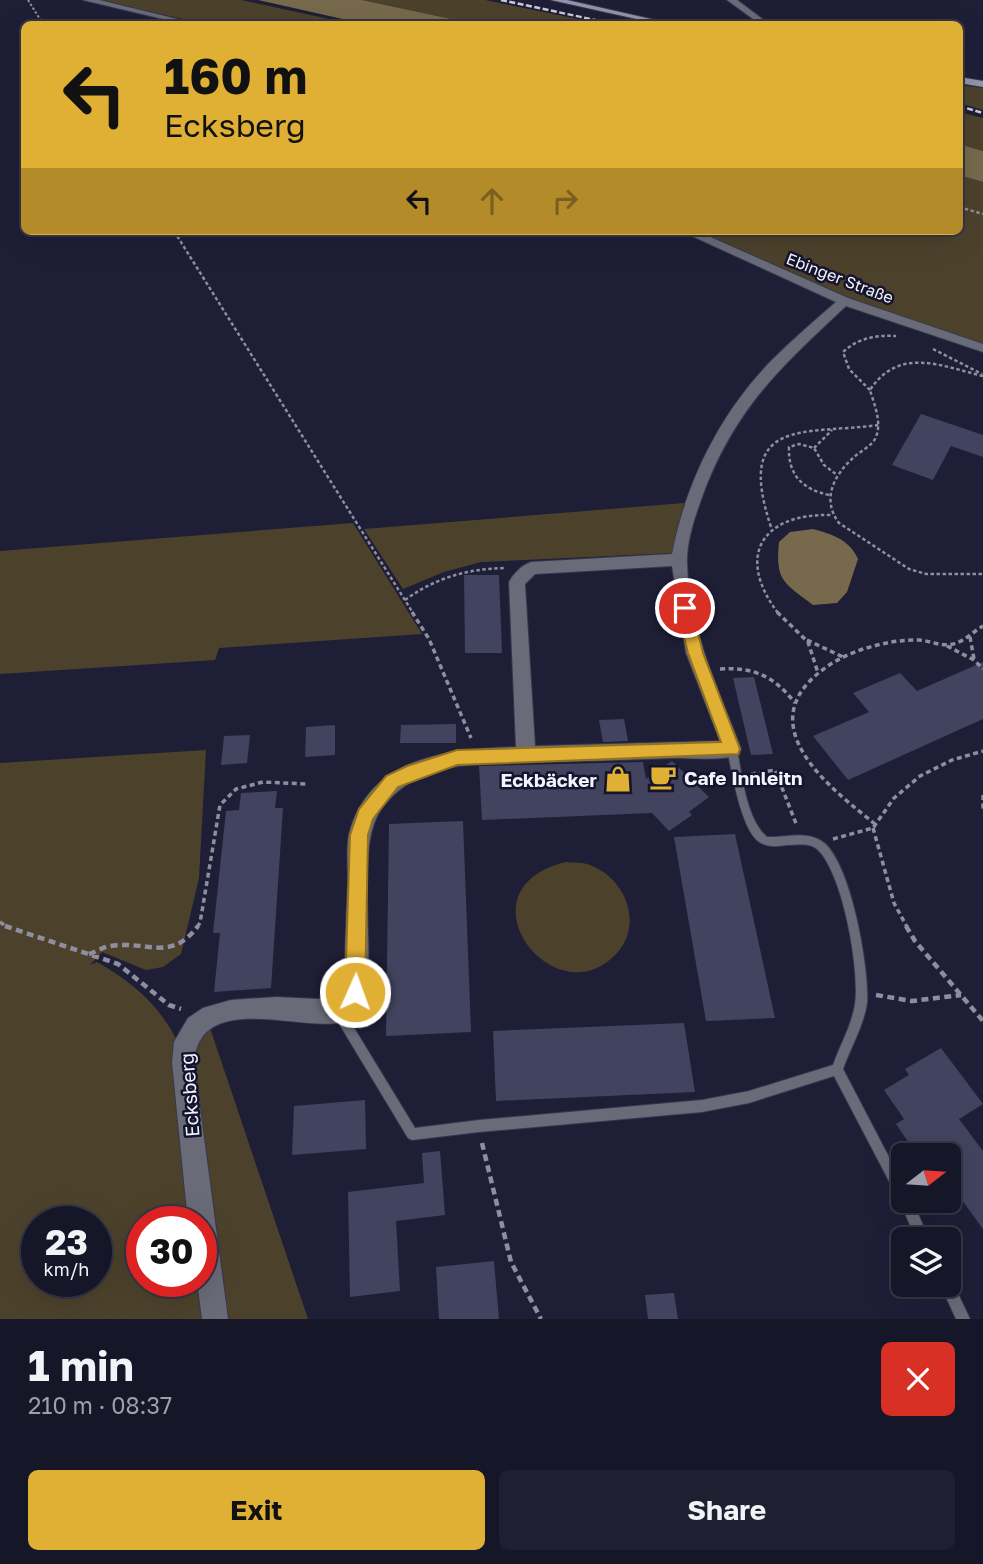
<!DOCTYPE html>
<meta charset="utf-8">
<style>
:root{--surface:#161629;--page:#1f1f31;--text:#f1f3f6;--muted:#9e9fa8;--line:#353546;--accent:#e0b034}
body{margin:0;font-family:"Golos Text",sans-serif;background:var(--page);color:var(--text);height:100vh;display:flex;flex-direction:column;font-size:26px;white-space:nowrap}
*{box-sizing:border-box;margin:0}
p{font-size:23px;color:var(--muted)}
.icon{flex:none;width:38px;height:38px;fill:none;stroke:currentColor;stroke-width:2;stroke-linecap:round;stroke-linejoin:round}
.map{position:relative;height:1319px;overflow:hidden}
.side{display:flex;flex-direction:column;background:var(--surface);flex:1}
.side>*{flex:none}
.banner{position:absolute;left:21px;top:21px;width:942px;height:214px;border-radius:10px;box-shadow:0 7px 28px #0002,0 0 0 2px var(--line);background:#e0b034;color:#111;overflow:hidden}
.needle{width:46px;rotate:73deg}
.buttons{position:absolute;left:891px;top:1143px;display:grid;gap:14px}
.buttons a{display:grid;place-items:center;width:70px;height:70px;border-radius:10px;background:var(--surface);box-shadow:0 7px 28px #0002,0 0 0 2px var(--line);font-size:35px}
.speed{position:absolute;left:21px;top:1206px;display:flex;gap:14px;font-size:35px;font-weight:700;text-align:center}
.speed>*{display:grid;place-content:center;width:91px;height:91px;border-radius:50%;background:var(--surface);box-shadow:0 7px 28px #0002,0 0 0 2px var(--line);line-height:1}
.speed small{font-size:18px;font-weight:400}
.speed .limit{border:10px solid #d22;background:#fff;color:#111}
.pin{position:absolute;display:grid;place-items:center;width:60px;height:60px;color:#fff;margin:-30px;border:4px solid #fff;border-radius:50%;box-shadow:0 2px 7px #0007}
.me{position:absolute;width:77px;margin:-38px;rotate:2deg;stroke-linejoin:round;filter:drop-shadow(0 0 5px #0008)}
.turn{display:flex;align-items:center;gap:24px;height:147px;padding:0 28px;font-size:32px}
.turn .icon{width:91px;height:91px;stroke-width:2.5}
.turn b{display:block;font-size:49px;line-height:60px}
.lanes{display:flex;align-items:center;height:66px;padding:0 28px;background:#0003;justify-content:center;gap:35px;direction:ltr}
.lanes .off{opacity:.35}
.round{display:grid;place-items:center;flex:none;width:74px;height:74px;border-radius:10px;background:var(--page)}
.summary{display:flex;align-items:center;justify-content:space-between;height:119px;padding:0 28px}
h1{font-size:42px;font-weight:700;line-height:52px}
.action{display:flex;gap:14px;margin-top:auto;padding:14px 28px}
.action a{flex:1;height:80px;border-radius:10px;background:var(--accent);color:#111;font-size:28px;font-weight:700;line-height:80px;text-align:center}
.action a+a{background:var(--page);color:var(--text)}
.map>svg:first-child{display:block}
</style>
<div class="map">
<svg width="983" height="1319" viewBox="0 0 983 1319">
<rect width="100%" height="100%" fill="#1e1e37"/>
<!-- green -->
<path fill="#4c422c" fill-rule="evenodd" d="M 99,0 L 241,0 L 352,24 L 205,24 Z
M 362,0 L 485,0 L 602,24 L 475,24 Z
M 959,85 L 983,88 L 983,110 L 959,103 Z
M 959,112 L 983,118 L 983,151 L 959,144 Z
M 959,175 L 983,182 L 983,344 L 854,301 L 694,231 L 959,231 Z
M 684,503 L 675,553 L 481,562 L 444,572 L 403,589 L 364,529 Z
M 353,523 L 422,634 L 219,648 L 215,660 L 0,674 L 0,551 Z
M 206,750 L 199,878 L 181,954 L 163,967 L 146,970 L 102,952 L 90,965 L 97,962 C 132,982 160,1005 178,1043 L 194,1221 L 142,1222 L 142,1281 L 199,1281 L 206,1319 L 0,1319 L 0,763 ZM 37,1222 L 96,1222 L 96,1281 L 37,1281 Z
M 566,862 C 573,863 581,862 587,864 C 625,876 644,923 617,953 C 555,1021 454,889 566,862 Z
M 210,1028 L 308,1319 L 223,1319 L 192,1046 Z"/>
<!-- water -->
<path fill="#77694c" d="M 258,0 L 362,0 L 475,24 L 365,24 Z
M 959,144 L 983,151 L 983,182 L 959,175 Z
M 813,529 C 832,534 850,540 858,559 L 847,592 L 837,603 L 813,605 C 784,583 775,581 779,542 L 790,532 Z"/>
<!-- building -->
<path fill="#42435e" d="M 921,414 L 983,435 L 983,457 L 951,446 L 933,480 L 892,465 Z
M 464,575 L 499,575 L 502,653 L 465,653 Z
M 983,662 L 983,719 L 848,780 L 813,736 L 869,712 L 853,693 L 900,673 L 917,691 Z
M 754,677 L 773,754 L 751,755 L 733,678 Z
M 624,719 L 628,741 L 603,742 L 599,720 Z
M 456,724 L 456,743 L 400,743 L 401,725 Z
M 335,725 L 335,755 L 305,757 L 306,727 Z
M 250,735 L 247,763 L 221,765 L 224,736 Z
M 672,761 L 709,797 L 689,812 L 692,815 L 669,831 L 652,813 L 482,820 L 479,766 L 643,762 L 646,779 Z
M 277,791 L 275,808 L 283,808 L 271,988 L 214,992 L 220,933 L 213,933 L 226,811 L 239,810 L 241,793 Z
M 463,821 L 471,1032 L 386,1036 L 389,824 Z
M 735,834 L 775,1018 L 706,1021 L 674,837 Z
M 684,1023 L 695,1092 L 496,1101 L 493,1031 Z
M 941,1048 L 983,1104 L 959,1119 L 983,1151 L 983,1229 L 948,1181 L 948,1155 L 917,1155 L 896,1124 L 904,1119 L 884,1090 L 909,1075 L 905,1069 Z
M 365,1100 L 366,1149 L 292,1155 L 294,1106 Z
M 440,1151 L 445,1215 L 396,1221 L 400,1291 L 350,1297 L 348,1192 L 424,1183 L 422,1153 Z
M 494,1261 L 499,1319 L 439,1319 L 436,1267 Z
M 674,1293 L 678,1319 L 648,1319 L 645,1295 Z"/>
<g fill="none" stroke-linecap="round" stroke-linejoin="round">
<!-- service casing -->
<g stroke="#37384f" stroke-width="2">
<path id="service" d="M 732,745 L 735,746 L 737,749 C 742,775 746,819 767,837 C 784,838 804,831 820,840 C 850,856 870,970 867,1003 C 864,1025 851,1047 843,1069 L 903,1184 L 903,1200 L 912,1200 L 929,1239 L 916,1239 L 900,1202 L 834,1076 L 749,1103 L 702,1112 L 479,1132 L 412,1140 L 408,1138 L 332,1012 L 334,1008 L 338,1006 L 342,1008 L 415,1128 L 479,1120 L 702,1100 L 749,1091 L 833,1065 C 840,1045 852,1025 855,1004 C 860,970 843,874 818,850 C 810,842 797,845 787,845 C 779,846 769,848 761,843 C 741,833 732,771 727,749 L 729,746 Z
M 948,1279 L 951,1279 L 970,1319 L 956,1319 L 940,1284 L 948,1284 Z"/>
</g>
<!-- minor casing -->
<g stroke="#37384f" stroke-width="2">
<path id="minor" d="M 83,0 L 99,0 L 198,24 L 184,24 Z
M 727,0 L 737,0 L 769,24 L 760,24 Z
M 681,231 L 697,231 L 848,298 L 983,344 L 983,352 L 846,306 C 782,366 738,405 705,489 C 697,511 687,537 687,561 C 688,626 718,689 741,749 L 739,755 C 720,761 695,758 675,758 C 627,760 580,761 532,762 C 498,763 464,762 432,772 C 413,778 397,790 384,805 C 346,853 388,982 354,1016 C 325,1044 201,981 194,1062 L 228,1319 L 202,1319 L 197,1281 L 201,1281 L 201,1222 L 188,1222 L 172,1062 L 174,1042 L 188,1018 L 203,1008 L 231,1000 L 277,997 L 338,1000 L 344,990 C 345,954 346,918 348,882 C 348,867 346,849 349,834 C 369,756 450,749 516,747 L 509,582 C 513,574 522,565 531,562 L 672,554 C 686,482 720,413 772,360 C 792,340 814,321 836,302 ZM 672,566 L 686,653 L 720,741 L 535,746 L 525,584 L 535,574 Z"/>
</g>
<!-- secondary casing -->
<g stroke="#37384f" stroke-width="2">
<path id="secondary" d="M 551,0 L 567,0 L 673,24 L 659,24 Z
M 959,77 L 983,81 L 983,87 L 959,83 Z"/>
</g>
<!-- path-far3 -->
<path stroke="#8e8ea0" stroke-width="2" stroke-dasharray="2.5 2" stroke-linecap="butt" d="M 28,0 L 43,24
M 681,22 L 694,24"/>
<!-- path-far2 -->
<path stroke="#8e8ea0" stroke-width="2.5" stroke-dasharray="3.5 2.5" stroke-linecap="butt" d="M 959,207 L 983,214
M 174,231 L 413,613
M 933,349 L 982,374
M 983,376 C 941,366 899,346 870,390 C 874,404 883,424 875,439 C 871,446 861,451 854,457 C 834,475 821,499 839,523 L 909,569 L 926,574 L 983,574
M 870,390 L 849,369 L 843,352 C 858,338 876,335 896,336
M 814,448 L 832,430
M 829,495 C 802,489 788,475 789,447 L 799,444 L 814,448 L 824,465 L 837,475
M 771,527 C 734,416 804,435 879,425
M 405,600 C 435,578 467,569 504,568
M 778,613 C 735,556 762,513 831,515"/>
<!-- path-far1 -->
<path stroke="#8e8ea0" stroke-width="3.5" stroke-dasharray="5 3.5" stroke-linecap="butt" d="M 412,612 L 429,639 L 471,738
M 777,612 L 808,642 L 818,673
M 970,637 L 974,659
M 807,640 L 843,657
M 947,646 L 974,660 L 983,669
M 720,669 C 754,667 774,676 795,703
M 751,774 L 775,770 L 797,826
M 983,795 L 983,811
M 875,824 C 837,793 761,737 807,684 C 827,662 854,650 882,644 C 894,641 906,640 919,640 C 932,641 943,648 956,643 C 966,640 974,631 983,626
M 873,828 L 894,903 L 907,927
M 833,839 L 873,828 L 894,798 L 920,776 L 952,760 L 983,751
M 0,922 L 7,927
M 197,927 L 200,923 L 220,805 L 236,789 L 263,782 L 307,784"/>
<!-- path -->
<path stroke="#8e8ea0" stroke-width="4.5" stroke-dasharray="7 4.5" stroke-linecap="butt" d="M 5,926 L 118,964 L 169,1005 L 181,1009
M 906,926 L 915,941 L 983,1021
M 89,954 C 96,952 103,947 110,946 C 147,940 170,963 198,926
M 876,995 L 912,1001 L 961,995
M 482,1143 L 511,1262 L 541,1319"/>
<!-- service -->
<use href="#service" fill="#6a6b78" fill-rule="evenodd"/>
<!-- minor -->
<use href="#minor" fill="#6a6b78" fill-rule="evenodd"/>
<!-- secondary -->
<use href="#secondary" fill="#9394ab" fill-rule="evenodd"/>
<!-- rail -->
<path stroke="#c9cad6" stroke-width="2.5" stroke-dasharray="6 2.5" stroke-linecap="butt" d="M 501,0 L 614,24
M 959,106 L 983,113"/>
</g>
<!-- route -->
<path fill="#e0b034" stroke="#927222" stroke-width="2" d="M 685,602 L 692,608 L 703,653 L 740,749 L 738,754 L 457,765 L 398,787 L 373,819 L 368,835 L 365,992 L 362,999 L 355,1002 L 347,999 L 345,992 L 350,835 L 359,809 L 386,776 L 407,766 L 457,750 L 721,742 L 688,653 L 677,608 Z"/>
<!-- icons -->
<defs>
<g id="cafe-bare" transform="scale(2.1)"><path d="M-5.5-4.5H6V0H3Q3 3.5 0 3.5H-2.5Q-5.5 3.5-5.5 0ZM3-3.2v2h1.7v-2ZM-6 4.5H4V6H-6Z" fill="#e0b034" stroke="#15142d" stroke-width="2.5" paint-order="stroke"/></g>
<g id="shop-bare" transform="scale(2.1)"><path d="M-5-2.5h2.3a2.7 3.5 0 0 1 5.4 0H5L5.5 6h-11ZM-1.5-2.5h3a1.5 2.3 0 0 0-3 0Z" fill="#e0b034" stroke="#15142d" stroke-width="2.5" paint-order="stroke"/></g>
</defs>
<g fill-rule="evenodd">
<use href="#cafe-bare" x="663" y="777"/>
<use href="#shop-bare" x="618" y="779"/>
</g>
<g text-anchor="middle" dominant-baseline="central" stroke-width="5" stroke-linejoin="round" paint-order="stroke">
<!-- far-street labels -->
<g font-size="16" fill="#f2f3fd" stroke="#15142d">
<text transform="translate(840 278) rotate(21)">Ebinger Straße</text>
</g>
<!-- poi labels -->
<g font-size="19" font-weight="bold" fill="#f2f3fd" stroke="#15142d" text-anchor="start">
<text x="684" y="777">Cafe Innleitn</text>
<text x="597" y="779" text-anchor="end">Eckbäcker</text>
</g>
<!-- street labels -->
<g font-size="19" fill="#f2f3fd" stroke="#15142d">
<text transform="translate(189 1095) rotate(-94)">Ecksberg</text>
</g>
</g>
</svg>
<div class="buttons">
<a><svg class="needle" viewBox="-14 -14 28 28"><path d="M0-13l5 13h-10z" fill="#e53935"/><path d="M0 13l5-13h-10z" fill="#9e9fa8"/></svg></a>
<a><svg class="icon" aria-label="layers" viewBox="0 0 24 24"><path d="M12 4l9 5-9 5-9-5zM3 14l9 5 9-5"/></svg></a>
</div>
<div class="speed"><div>23<small>km/h</small></div><div class="limit">30</div></div>
<div class="pin" style="left:685px;top:608px;background:#d93025"><svg class="icon" aria-label="arrive" viewBox="0 0 24 24"><path d="M6 21V4h12l-3 4 3 4H6"/></svg></div>
<svg class="me" style="left:355px;top:992px" viewBox="-20 -20 40 40"><circle r="17" fill="#e0b034" stroke="#fff" stroke-width="3"/><path d="M0-11L8 9 0 5-8 9z" fill="#fff"/></svg>
<div class="banner">
<div class="turn"><svg class="icon" aria-label="left" viewBox="0 0 24 24"><path d="M17 20v-9H6M10 6l-5 5 5 5"/></svg><div><b>160 m</b>Ecksberg</div></div>
<div class="lanes"><svg class="icon" aria-label="left" viewBox="0 0 24 24"><path d="M17 20v-9H6M10 6l-5 5 5 5"/></svg><svg class="icon off" aria-label="ahead" viewBox="0 0 24 24"><path d="M12 20V5M6 11l6-6 6 6"/></svg><svg class="icon off" aria-label="right" viewBox="0 0 24 24"><path d="M7 20v-9h11M14 6l5 5-5 5"/></svg></div>
</div>
</div>
<section class="side">
<div class="summary"><div><h1>1 min</h1><p>210 m · 08:37</p></div><a class="round" style="background:#d93025;color:#fff"><svg class="icon" aria-label="close" viewBox="0 0 24 24"><path d="M6 6l12 12M18 6L6 18"/></svg></a></div>
<div class="action"><a>Exit</a><a>Share</a></div>
</section>
